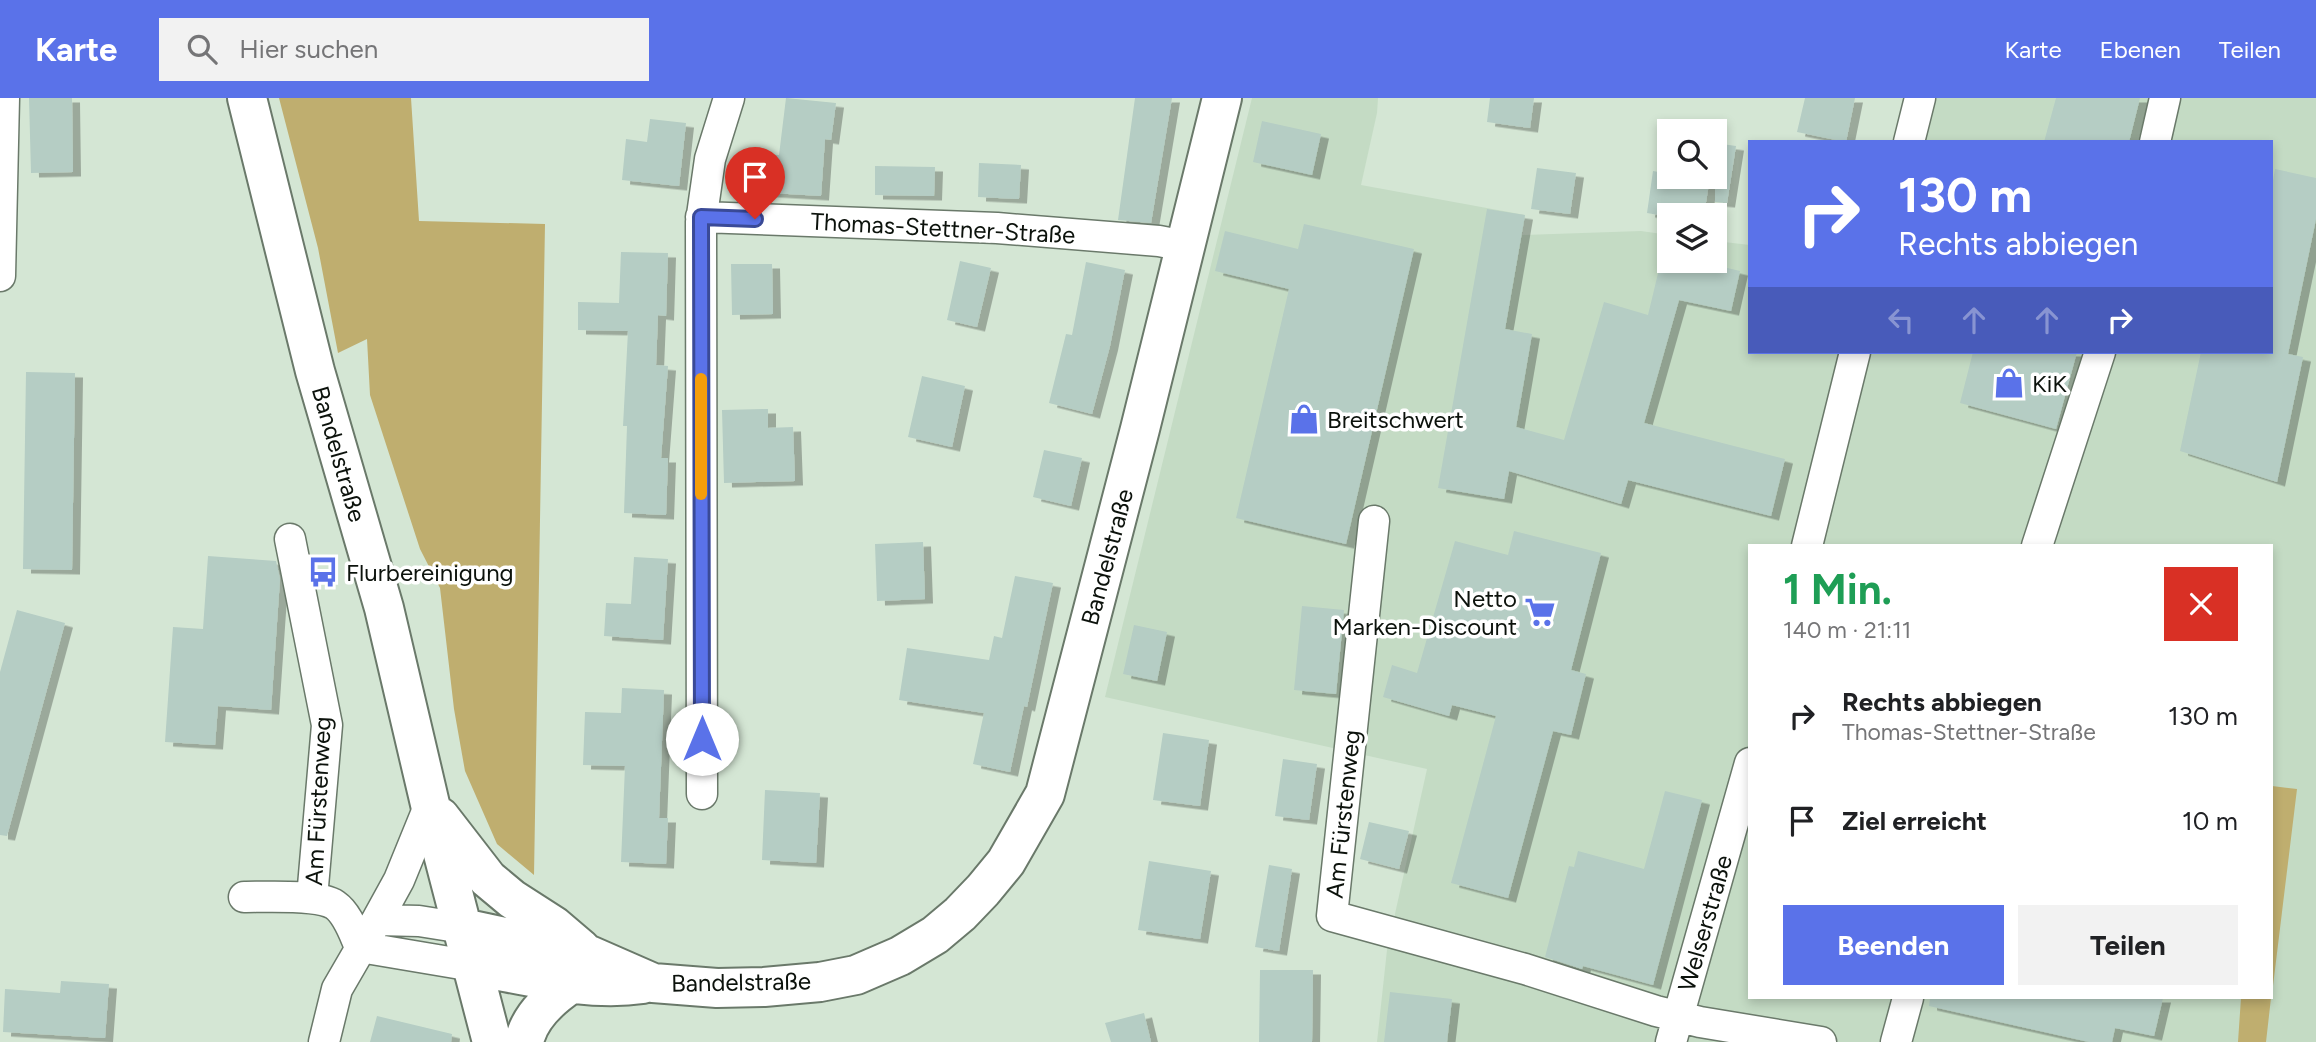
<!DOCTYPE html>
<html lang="de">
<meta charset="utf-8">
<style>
:root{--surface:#fff;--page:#f2f2f2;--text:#202124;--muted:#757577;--accent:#5a72e9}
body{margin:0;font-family:Figtree,sans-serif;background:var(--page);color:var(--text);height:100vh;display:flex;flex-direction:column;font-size:26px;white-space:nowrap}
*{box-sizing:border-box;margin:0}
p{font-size:23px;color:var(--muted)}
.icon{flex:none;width:38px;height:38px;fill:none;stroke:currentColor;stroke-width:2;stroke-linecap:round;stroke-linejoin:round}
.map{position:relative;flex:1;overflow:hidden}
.details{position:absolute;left:1748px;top:446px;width:525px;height:455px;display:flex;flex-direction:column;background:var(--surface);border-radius:0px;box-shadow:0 4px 10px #0003}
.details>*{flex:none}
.hud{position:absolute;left:1748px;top:42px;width:525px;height:214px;border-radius:0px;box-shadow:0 4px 10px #0003;background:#5a72e9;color:#fff;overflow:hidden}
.buttons{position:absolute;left:1657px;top:21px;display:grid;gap:14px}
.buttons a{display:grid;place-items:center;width:70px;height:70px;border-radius:0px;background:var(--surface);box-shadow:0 4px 10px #0003;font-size:35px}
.pin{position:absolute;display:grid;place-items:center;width:60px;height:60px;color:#fff;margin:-72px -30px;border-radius:50% 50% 50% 0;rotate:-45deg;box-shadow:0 0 7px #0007}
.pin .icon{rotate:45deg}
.me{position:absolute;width:77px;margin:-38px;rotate:0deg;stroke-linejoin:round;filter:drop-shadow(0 0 5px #0008)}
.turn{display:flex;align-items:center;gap:24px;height:147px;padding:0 35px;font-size:32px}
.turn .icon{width:91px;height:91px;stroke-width:2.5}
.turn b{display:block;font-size:49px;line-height:60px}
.lanes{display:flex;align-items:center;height:66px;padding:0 35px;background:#0003;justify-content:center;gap:35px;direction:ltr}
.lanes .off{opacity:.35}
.round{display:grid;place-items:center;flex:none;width:74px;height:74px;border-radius:0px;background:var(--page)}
.headline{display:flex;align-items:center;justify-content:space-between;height:119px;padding:0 35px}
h1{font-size:42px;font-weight:700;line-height:52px;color:#1e9e55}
.cta{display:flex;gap:14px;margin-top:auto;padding:14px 35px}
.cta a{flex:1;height:80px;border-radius:0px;background:var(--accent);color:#fff;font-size:28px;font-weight:700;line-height:80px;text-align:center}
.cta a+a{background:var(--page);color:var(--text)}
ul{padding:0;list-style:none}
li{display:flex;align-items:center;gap:21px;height:105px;padding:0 35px}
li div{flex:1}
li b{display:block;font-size:26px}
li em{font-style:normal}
header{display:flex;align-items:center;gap:42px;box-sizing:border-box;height:98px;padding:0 35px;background:var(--accent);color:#fff}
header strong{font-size:33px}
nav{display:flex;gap:38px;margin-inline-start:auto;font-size:24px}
.search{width:490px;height:63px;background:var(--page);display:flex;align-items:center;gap:18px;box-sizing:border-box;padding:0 24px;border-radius:0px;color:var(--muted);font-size:26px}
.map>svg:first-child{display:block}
</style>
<header>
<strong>Karte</strong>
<div class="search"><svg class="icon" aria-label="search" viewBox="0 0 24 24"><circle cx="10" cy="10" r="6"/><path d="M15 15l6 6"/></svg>Hier suchen</div>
<nav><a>Karte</a><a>Ebenen</a><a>Teilen</a></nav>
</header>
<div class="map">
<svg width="2316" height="944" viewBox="0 0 2316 944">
<defs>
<filter id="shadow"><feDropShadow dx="8" dy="4.5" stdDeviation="0" flood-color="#0004"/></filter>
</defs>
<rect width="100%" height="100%" fill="#d4e6d4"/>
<!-- built -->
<path fill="#c4dbc4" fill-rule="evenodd" d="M 1252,0 L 1378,0 L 1377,15 L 1361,87 L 1525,117 L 1522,137 L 1641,133 L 1669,137 L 1670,163 L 1715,163 L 1715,143 L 1750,147 L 1750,254 L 2272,254 L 2272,44 L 1917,44 L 1928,0 L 2316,0 L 2316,944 L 1377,944 L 1387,852 L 1427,671 L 1105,599 ZM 1750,448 L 2272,448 L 2272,900 L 1750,900 Z"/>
<!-- green -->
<path fill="#bfae6f" d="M 279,0 L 411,0 L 419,123 L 545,126 L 534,777 L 497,746 L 465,673 L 454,611 L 440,490 L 420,451 L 370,297 L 367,241 L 338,255 L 318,150 Z
M 2272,688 L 2297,691 L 2272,896 Z
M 2241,900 L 2271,900 L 2266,944 L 2238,944 Z"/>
<!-- building -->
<path fill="#b5cdc4" filter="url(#shadow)" d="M 29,0 L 72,0 L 73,74 L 31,75 Z
M 786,0 L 836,5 L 831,42 L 825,41 L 821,98 L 755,94 L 757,56 L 779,57 Z
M 1135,0 L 1172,0 L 1151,125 L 1118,122 Z
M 1490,0 L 1534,0 L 1530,30 L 1487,24 Z
M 1805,0 L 1855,0 L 1846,44 L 1797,34 Z
M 2056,0 L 2140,0 L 2129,44 L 2044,44 Z
M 650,21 L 686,25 L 679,88 L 622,82 L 626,41 L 647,44 Z
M 1262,23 L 1321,36 L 1312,77 L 1253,64 Z
M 1715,45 L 1736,48 L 1727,105 L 1715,104 Z
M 979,65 L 1021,67 L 1019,101 L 978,99 Z
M 875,68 L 935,69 L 934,98 L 875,97 Z
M 1537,70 L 1576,75 L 1570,116 L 1531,111 Z
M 2275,71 L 2316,80 L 2316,121 L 2288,256 L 2303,259 L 2277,384 L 2180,353 L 2201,254 L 2272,254 L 2272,88 Z
M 1653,73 L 1670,76 L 1670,79 L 1710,79 L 1704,117 L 1670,119 L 1647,115 Z
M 1487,111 L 1525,117 L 1505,231 L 1532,236 L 1516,329 L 1564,342 L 1604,204 L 1648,217 L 1661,163 L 1698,163 L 1740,173 L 1731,213 L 1679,202 L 1644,325 L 1785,361 L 1771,418 L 1628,382 L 1621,406 L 1509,373 L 1504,401 L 1438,390 Z
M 1304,126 L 1414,151 L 1346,446 L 1236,420 L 1289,191 L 1215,173 L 1225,133 L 1298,151 Z
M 621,154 L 668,155 L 666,218 L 658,217 L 656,267 L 668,268 L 661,360 L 668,360 L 666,417 L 624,415 L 627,328 L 623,328 L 628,233 L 578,232 L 578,204 L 619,205 Z
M 960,163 L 991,170 L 977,229 L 947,222 Z
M 1086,164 L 1125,172 L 1110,248 L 1092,316 L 1049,305 L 1066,236 L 1072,237 Z
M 731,166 L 772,166 L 773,216 L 732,217 Z
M 1973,254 L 2077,254 L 2056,331 L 1960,305 Z
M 26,274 L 75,275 L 72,472 L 23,471 Z
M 922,278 L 965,288 L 952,349 L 908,339 Z
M 768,311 L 768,330 L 793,329 L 795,383 L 724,385 L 722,312 Z
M 1044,352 L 1082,360 L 1071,408 L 1033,399 Z
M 1514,433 L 1601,455 L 1571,572 L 1586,576 L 1571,637 L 1553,633 L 1508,800 L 1451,785 L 1496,618 L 1452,607 L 1449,618 L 1383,599 L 1392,567 L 1417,575 L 1455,443 L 1508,457 Z
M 923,444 L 925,501 L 877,503 L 875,446 Z
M 208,458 L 276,463 L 280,481 L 271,612 L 218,608 L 215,647 L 165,644 L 173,529 L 203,531 Z
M 634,459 L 668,461 L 663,542 L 604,538 L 606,505 L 631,506 Z
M 1015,478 L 1053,485 L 1027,609 L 1024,608 L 1010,674 L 973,666 L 984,615 L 899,602 L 907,550 L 989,562 L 994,538 L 1002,540 Z
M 1302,508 L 1344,512 L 1336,596 L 1294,592 Z
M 17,512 L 65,525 L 7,738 L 0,737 L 0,574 Z
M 1134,527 L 1167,534 L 1157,583 L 1123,576 Z
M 622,590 L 664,592 L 659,720 L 668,720 L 666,766 L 621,764 L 625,668 L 583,667 L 585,614 L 621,615 Z
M 1163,635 L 1209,642 L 1200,708 L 1153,702 Z
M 1283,661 L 1317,666 L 1309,722 L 1275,718 Z
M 765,692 L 820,695 L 816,765 L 762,762 Z
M 1665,693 L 1702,702 L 1653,887 L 1583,868 L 1582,871 L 1545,859 L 1569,768 L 1574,769 L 1578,753 L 1644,771 Z
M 1369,724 L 1409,733 L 1399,771 L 1360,761 Z
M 1149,763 L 1211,773 L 1200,841 L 1138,832 Z
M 1269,767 L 1292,771 L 1279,853 L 1255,849 Z
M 1260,872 L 1313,872 L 1312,944 L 1259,944 Z
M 61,883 L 109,886 L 105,940 L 3,934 L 5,891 L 60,895 Z
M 1390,894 L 1452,901 L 1447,944 L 1384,944 Z
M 1930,900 L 2163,900 L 2154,938 L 2115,930 L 2112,944 L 2089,944 L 1929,908 Z
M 1144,915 L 1151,944 L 1111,944 L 1105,925 Z
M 377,918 L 452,936 L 451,944 L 370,944 Z"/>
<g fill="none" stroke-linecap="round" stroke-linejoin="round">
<!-- street casing -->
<g stroke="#6a796a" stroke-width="33">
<path id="street" d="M 1909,44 L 1920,0
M 2155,44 L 2165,0
M 701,119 L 997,130 L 1159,143 L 1185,148
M 0,178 L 4,0
M 1374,423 L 1332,818 L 1525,871 L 1656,913 L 1700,924 L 1821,944
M 290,441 L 327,627 L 312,800
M 1807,448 L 1855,254
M 2037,448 L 2100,254
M 702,696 L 701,124 L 710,61 L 729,0
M 244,799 C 265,799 319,796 335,807 C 348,816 354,836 360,849
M 377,822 L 399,782 L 430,706
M 360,849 L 473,868
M 324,944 L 337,891 L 377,822 L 419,823 L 463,830
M 1671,944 L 1750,665
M 1896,944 L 1908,900"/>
</g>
<!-- secondary casing -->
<g stroke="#6a796a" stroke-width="42">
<path id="secondary" d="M 247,0 L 315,273 L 384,510 L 430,706 L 492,944
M 440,719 L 488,781 L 512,801 L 554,828 L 581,851
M 463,830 L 589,857 L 653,885 L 717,890 L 764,889 L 820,884 L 856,877 L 900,858 L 935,837 L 960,816 L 983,792 L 1006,764 L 1045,696 L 1140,331 L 1222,0
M 473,868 C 530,878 586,894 643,886
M 524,944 C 529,919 550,900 571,886"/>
</g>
<!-- street -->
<use href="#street" stroke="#fff" stroke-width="30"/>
<!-- secondary -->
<use href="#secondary" stroke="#fff" stroke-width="38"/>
</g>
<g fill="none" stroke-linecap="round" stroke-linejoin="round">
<!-- route casing -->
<g stroke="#3a4a97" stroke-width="18">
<path id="route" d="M 702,641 L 701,119 L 755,121"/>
</g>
<!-- route -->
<use href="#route" stroke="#5a72e9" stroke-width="12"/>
<!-- slow -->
<path stroke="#f59e0b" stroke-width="12" d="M 701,281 L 701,396"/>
</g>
<!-- icons -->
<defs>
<g id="shop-bare" transform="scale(2.415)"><path d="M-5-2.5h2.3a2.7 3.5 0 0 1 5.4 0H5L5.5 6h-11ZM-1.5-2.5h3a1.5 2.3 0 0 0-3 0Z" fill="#5a72e9" stroke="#fff" stroke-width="2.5" paint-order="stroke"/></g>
<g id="bus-bare" transform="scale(2.415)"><path d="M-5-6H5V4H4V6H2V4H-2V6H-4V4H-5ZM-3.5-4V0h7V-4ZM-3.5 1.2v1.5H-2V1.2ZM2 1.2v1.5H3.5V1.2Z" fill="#5a72e9" stroke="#fff" stroke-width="2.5" paint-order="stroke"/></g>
<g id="supermarket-bare" transform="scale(2.415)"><path d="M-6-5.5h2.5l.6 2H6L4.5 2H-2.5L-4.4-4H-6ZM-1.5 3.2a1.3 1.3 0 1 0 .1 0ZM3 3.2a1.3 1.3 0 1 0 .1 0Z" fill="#5a72e9" stroke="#fff" stroke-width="2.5" paint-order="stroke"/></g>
</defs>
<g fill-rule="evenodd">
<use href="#shop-bare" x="2009" y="285"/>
<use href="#shop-bare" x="1304" y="321"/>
<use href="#bus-bare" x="323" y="474"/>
<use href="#supermarket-bare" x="1540" y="514"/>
</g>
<g text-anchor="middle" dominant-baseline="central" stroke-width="7" stroke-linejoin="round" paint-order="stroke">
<!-- street labels -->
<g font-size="24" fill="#0c120c" stroke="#fff">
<text transform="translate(943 130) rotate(3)">Thomas-Stettner-Straße</text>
<text transform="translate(339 356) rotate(74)">Bandelstraße</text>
<text transform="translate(1107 459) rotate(-75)">Bandelstraße</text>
<text transform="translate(318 703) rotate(-87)">Am Fürstenweg</text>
<text transform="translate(1343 716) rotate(-84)">Am Fürstenweg</text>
<text transform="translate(1705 825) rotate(-74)">Welserstraße</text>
<text transform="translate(741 884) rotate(-1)">Bandelstraße</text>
</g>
<!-- poi labels -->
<g font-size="24" fill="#0c120c" stroke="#fff" text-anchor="start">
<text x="2032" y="285">KiK</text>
<text x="1327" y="321">Breitschwert</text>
<text x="346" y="474">Flurbereinigung</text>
<text x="1517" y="500" text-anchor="end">Netto<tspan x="1517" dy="28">Marken-Discount</tspan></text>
</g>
</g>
</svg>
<div class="buttons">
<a><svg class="icon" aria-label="search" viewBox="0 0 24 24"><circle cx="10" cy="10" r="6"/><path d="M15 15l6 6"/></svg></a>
<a><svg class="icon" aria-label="layers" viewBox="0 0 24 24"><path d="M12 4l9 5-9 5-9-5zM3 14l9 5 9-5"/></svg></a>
</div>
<div class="pin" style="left:755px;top:121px;background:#d93025"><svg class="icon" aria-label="arrive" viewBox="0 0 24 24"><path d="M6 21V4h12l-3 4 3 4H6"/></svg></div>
<svg class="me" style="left:702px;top:641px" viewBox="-20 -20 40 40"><circle r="19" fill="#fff"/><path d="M0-13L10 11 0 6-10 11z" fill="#5a72e9"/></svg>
<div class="hud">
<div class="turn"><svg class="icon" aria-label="right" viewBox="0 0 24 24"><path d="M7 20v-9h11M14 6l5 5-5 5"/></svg><div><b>130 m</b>Rechts abbiegen</div></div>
<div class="lanes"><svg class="icon off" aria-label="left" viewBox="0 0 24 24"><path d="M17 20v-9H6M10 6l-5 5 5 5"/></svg><svg class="icon off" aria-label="ahead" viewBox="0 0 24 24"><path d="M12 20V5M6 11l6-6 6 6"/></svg><svg class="icon off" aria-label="ahead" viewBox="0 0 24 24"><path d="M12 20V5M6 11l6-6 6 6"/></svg><svg class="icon" aria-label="right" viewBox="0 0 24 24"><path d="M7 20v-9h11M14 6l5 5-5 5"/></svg></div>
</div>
<section class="details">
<div class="headline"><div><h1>1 Min.</h1><p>140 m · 21:11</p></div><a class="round" style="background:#d93025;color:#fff"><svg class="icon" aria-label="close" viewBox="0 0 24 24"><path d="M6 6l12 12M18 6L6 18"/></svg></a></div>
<ul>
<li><svg class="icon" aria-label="right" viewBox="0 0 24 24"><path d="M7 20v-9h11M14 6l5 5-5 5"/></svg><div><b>Rechts abbiegen</b><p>Thomas-Stettner-Straße</p></div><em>130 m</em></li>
<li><svg class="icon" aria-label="arrive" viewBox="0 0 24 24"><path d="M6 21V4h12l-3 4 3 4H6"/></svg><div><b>Ziel erreicht</b></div><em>10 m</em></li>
</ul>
<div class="cta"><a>Beenden</a><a>Teilen</a></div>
</section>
</div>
